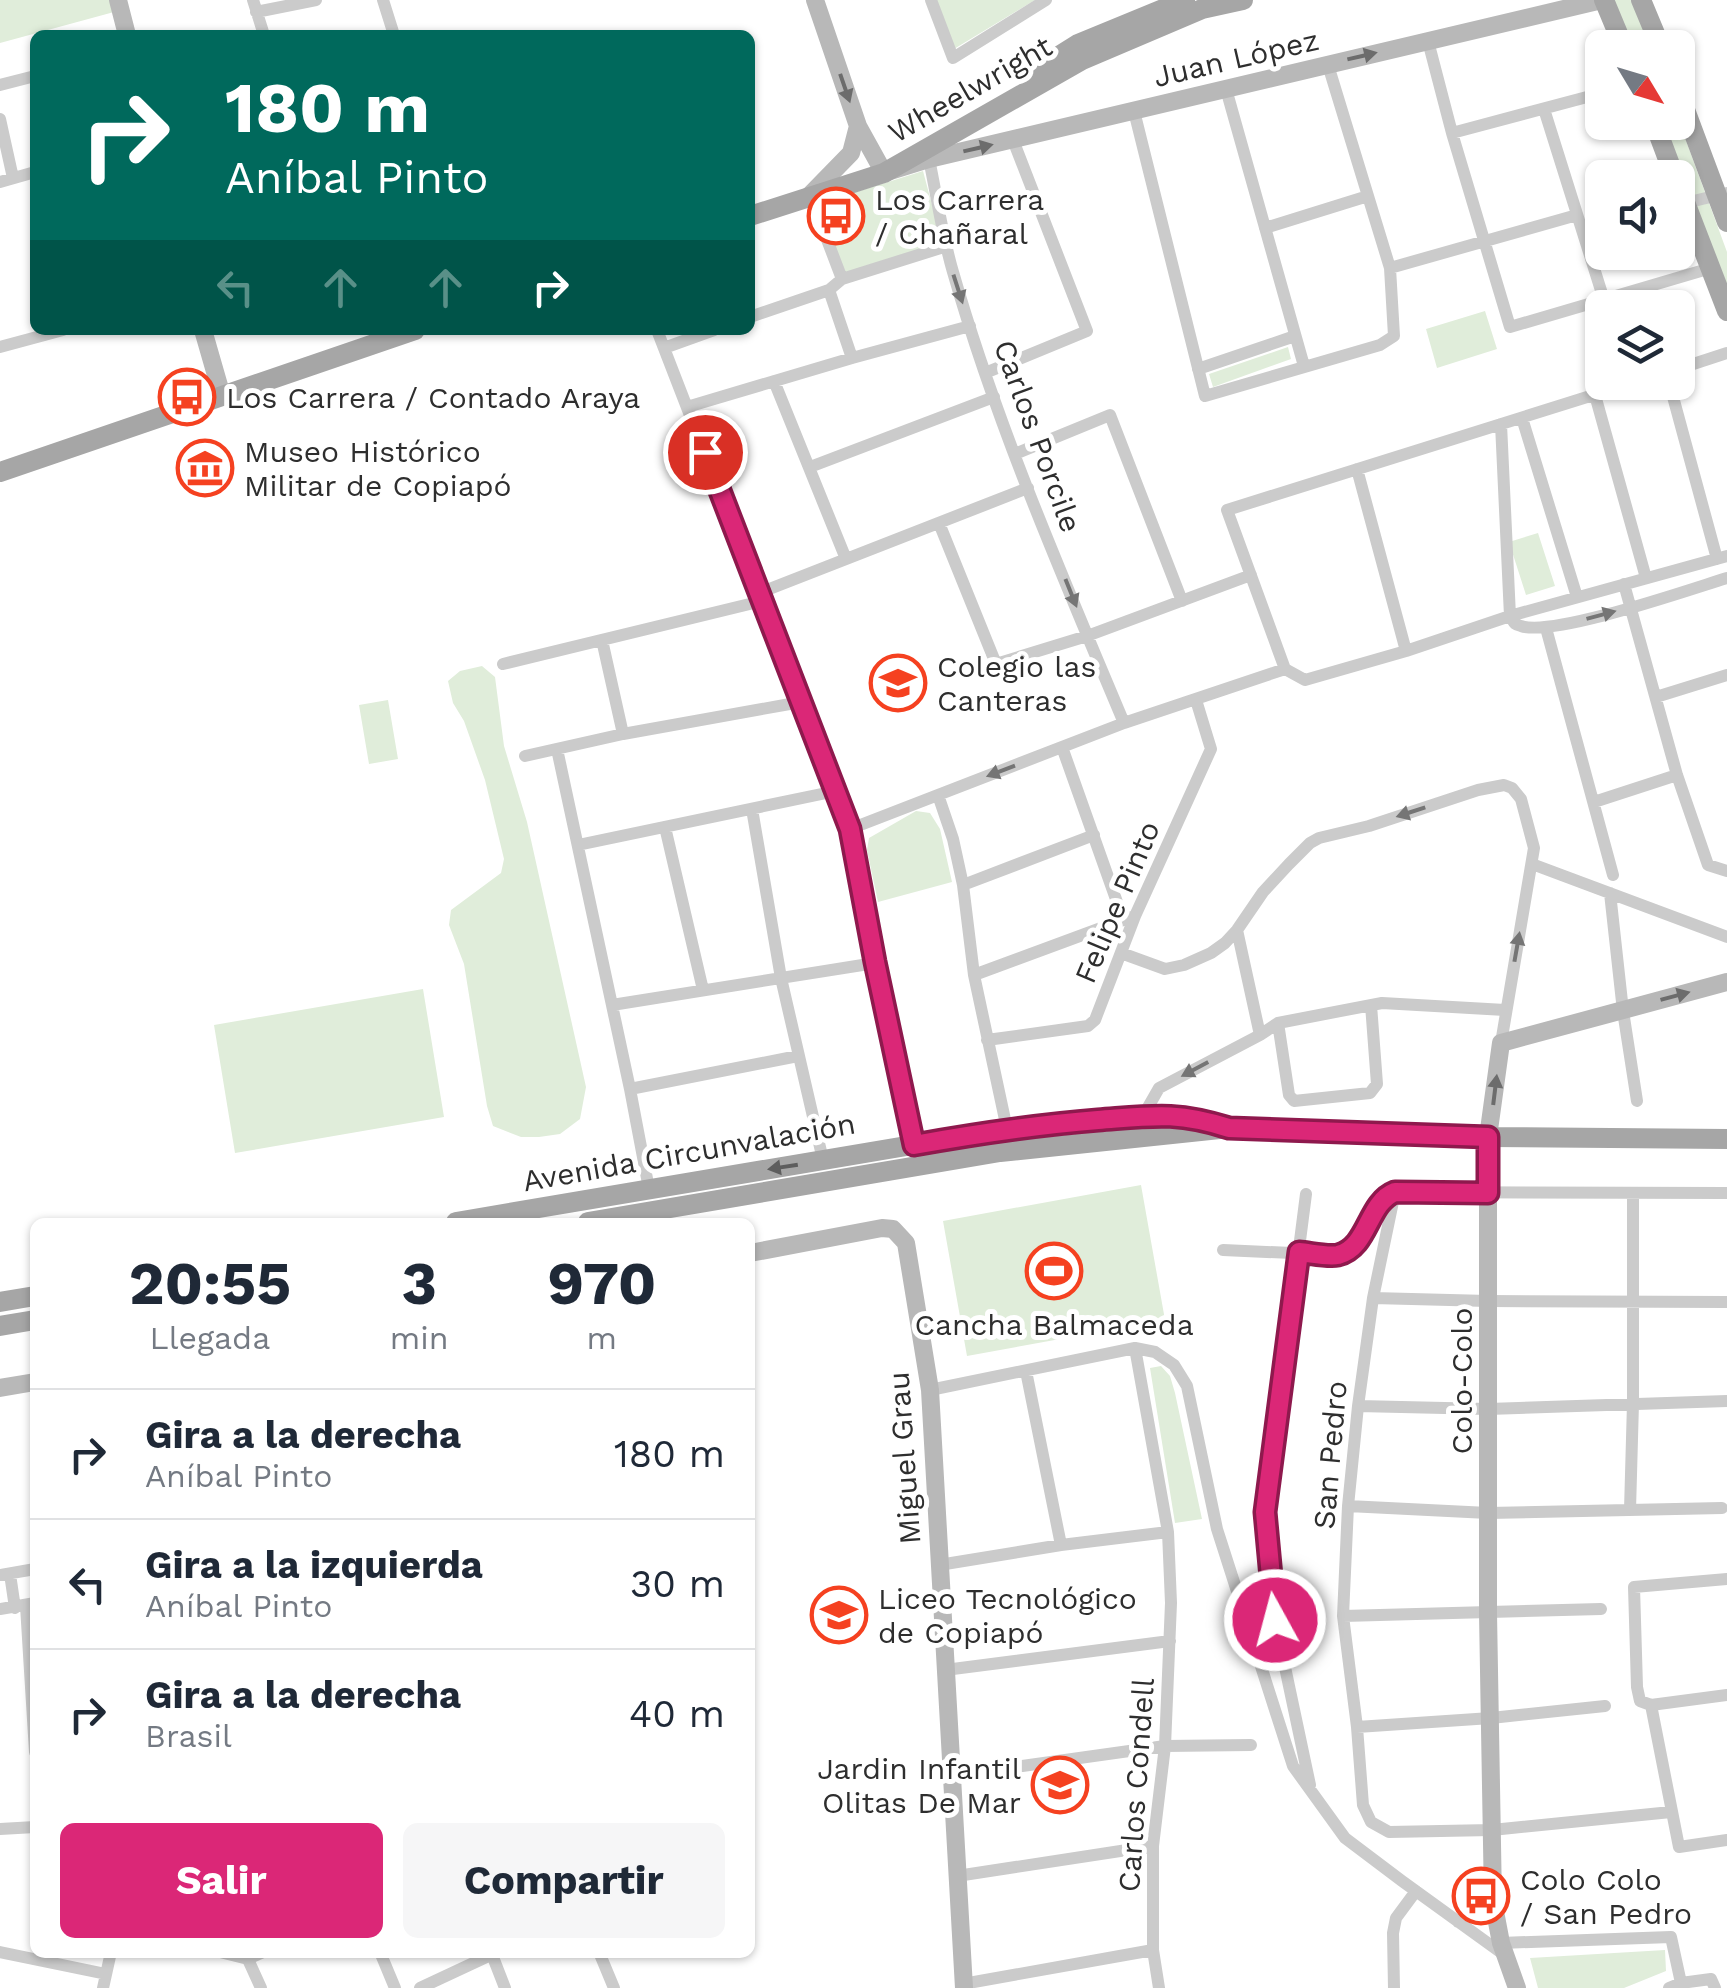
<!DOCTYPE html>
<html lang="es">
<meta charset="utf-8">
<style>
:root{--surface:#fff;--page:#f6f6f7;--text:#1f2937;--muted:#747a83;--line:#e0e1e3;--accent:#db2777}
body{margin:0;font-family:"Work Sans",sans-serif;background:var(--page);color:var(--text);height:100vh;display:flex;flex-direction:column;font-size:38px;white-space:nowrap}
*{box-sizing:border-box;margin:0}
p{font-size:32px;color:var(--muted)}
.icon{flex:none;width:55px;height:55px;fill:none;stroke:currentColor;stroke-width:2;stroke-linecap:round;stroke-linejoin:round}
.map{position:relative;flex:1;overflow:hidden}
.side{position:absolute;left:30px;top:1218px;width:725px;height:740px;display:flex;flex-direction:column;background:var(--surface);border-radius:15px;box-shadow:0 2px 8px #0004}
.side>*{flex:none}
.guide{position:absolute;left:30px;top:30px;width:725px;height:305px;border-radius:15px;box-shadow:0 2px 8px #0004;background:#00695c;color:#fff;overflow:hidden}
.needle{width:65px;rotate:128deg}
.buttons{position:absolute;left:1585px;top:30px;display:grid;gap:20px}
.buttons a{display:grid;place-items:center;width:110px;height:110px;border-radius:15px;background:var(--surface);box-shadow:0 2px 8px #0004;font-size:50px}
.pin{position:absolute;display:grid;place-items:center;width:85px;height:85px;color:#fff;margin:-42px;border:5px solid #fff;border-radius:50%;box-shadow:0 2px 10px #0007}
.me{position:absolute;width:110px;margin:-55px;rotate:353deg;stroke-linejoin:round;filter:drop-shadow(0 0 8px #0008)}
.turn{display:flex;align-items:center;gap:35px;height:210px;padding:0 30px;font-size:45px}
.turn .icon{width:130px;height:130px;stroke-width:2.5}
.turn b{display:block;font-size:70px;line-height:85px}
.lanes{display:flex;align-items:center;height:95px;padding:0 30px;background:#0003;justify-content:center;gap:50px;direction:ltr}
.lanes .off{opacity:.35}
.eta{display:flex;justify-content:space-evenly;align-items:center;height:170px;text-align:center}
.eta b{font-size:60px;font-weight:700;line-height:70px}
.primary-button{display:flex;gap:20px;margin-top:auto;padding:20px 30px}
.primary-button a{flex:1;height:115px;border-radius:15px;background:var(--accent);color:#fff;font-size:40px;font-weight:700;line-height:115px;text-align:center}
.primary-button a+a{background:var(--page);color:var(--text)}
ul{padding:0;list-style:none}
li{display:flex;align-items:center;gap:30px;height:130px;padding:0 30px;border-top:2px solid var(--line)}
li div{flex:1}
li b{display:block;font-size:38px}
li em{font-style:normal}
.map>svg:first-child{display:block}
</style>
<div class="map">
<svg width="1727" height="1988" viewBox="0 0 1727 1988">
<rect width="100%" height="100%" fill="#fff"/>
<!-- green -->
<path fill="#e0edda" d="M 0,0 L 110,0 L 114,12 L 0,43 Z
M 936,0 L 1035,0 L 954,49 Z
M 1614,0 L 1633,0 L 1651,47 L 1631,47 Z
M 1678,119 L 1727,252 L 1727,303 L 1658,123 L 1678,122 Z
M 923,171 L 943,246 L 846,274 L 818,204 Z
M 1485,311 L 1497,349 L 1437,368 L 1426,329 Z
M 1288,347 L 1291,359 L 1213,387 L 1209,374 Z
M 1538,533 L 1555,586 L 1526,595 L 1509,542 Z
M 482,666 L 495,677 L 504,746 L 527,822 L 586,1087 L 580,1119 L 560,1134 L 539,1137 L 521,1137 L 493,1126 L 487,1106 L 464,964 L 449,925 L 451,910 L 501,873 L 504,859 L 485,780 L 464,721 L 453,703 L 448,681 L 460,671 Z
M 388,700 L 398,759 L 369,764 L 359,705 Z
M 916,811 L 930,813 L 940,829 L 952,882 L 878,902 L 867,850 L 869,838 Z
M 423,989 L 444,1117 L 235,1153 L 214,1025 Z
M 1141,1185 L 1165,1320 L 967,1356 L 943,1221 Z
M 1161,1366 L 1170,1376 L 1175,1393 L 1202,1519 L 1175,1523 L 1150,1368 Z
M 1665,1950 L 1666,1971 L 1624,1988 L 1538,1988 L 1530,1958 Z"/>
<g fill="none" stroke-linecap="round" stroke-linejoin="round">
<!-- street -->
<path stroke="#cbcbcb" stroke-width="12" d="M 253,0 L 264,35
M 383,0 L 394,35
M 931,0 L 953,58 L 1046,0
M 256,12 L 316,0
M 1428,41 L 1452,133 L 1510,327 L 1711,268
M 0,85 L 35,76
M 1226,89 L 1304,366
M 1544,109 L 1604,300
M 1134,111 L 1205,396 L 1380,345 L 1394,336 L 1390,268 L 1328,65
M 0,119 L 13,178
M 1452,133 L 1602,93
M 929,159 C 937,197 942,235 953,272 C 997,426 1062,575 1124,723
M 0,182 L 35,172
M 810,195 L 842,279
M 1685,203 L 1727,193
M 1265,228 L 1368,196
M 1390,268 L 1577,215
M 829,290 L 852,358
M 750,317 L 829,290 L 842,279 L 947,246
M 657,330 L 850,829 L 875,963 L 915,1149
M 0,347 L 63,330
M 664,348 L 714,330
M 1198,369 L 1295,336
M 1678,369 L 1727,353
M 985,373 L 1087,331 L 1013,140
M 774,381 L 846,559
M 1669,382 L 1717,559
M 1595,395 L 1646,578
M 687,407 L 852,358 L 970,326
M 1522,418 L 1577,597
M 1501,424 L 1510,616
M 1015,454 L 1110,415 L 1182,601
M 810,467 L 994,397
M 1357,469 L 1406,651
M 939,523 L 996,664 L 1087,636 L 1251,575
M 1624,584 L 1677,775 L 1708,865 L 1727,871
M 759,593 L 1028,488
M 1510,616 C 1514,622 1513,624 1521,626 C 1553,637 1688,590 1727,578
M 1546,628 L 1613,875
M 602,640 L 623,734
M 503,664 L 762,601
M 1285,669 L 1227,510 L 1635,382
M 1656,697 L 1727,675
M 1062,747 L 1123,919
M 557,749 L 630,1089 L 649,1189
M 525,756 L 623,734 L 801,702
M 938,795 L 953,839 L 963,885 L 974,975 L 1007,1129
M 1594,802 L 1677,775
M 752,809 L 781,978 L 823,1160
M 665,827 L 703,990
M 850,829 L 1124,723 L 1285,669 L 1305,680 L 1406,651 L 1510,616 L 1727,556
M 578,845 L 836,791
M 1532,864 L 1727,937
M 963,885 L 1094,835
M 1610,893 L 1623,1011 L 1637,1101
M 1237,930 L 1260,1035
M 1121,953 L 1165,969 L 1184,965 L 1211,953 L 1225,943 L 1237,930 L 1263,892 L 1289,864 L 1310,843 L 1319,838 L 1369,826 L 1478,790 L 1504,785 L 1512,788 L 1521,799 L 1534,848 L 1501,1043
M 974,975 L 1131,917
M 612,1005 L 875,963
M 1278,1023 L 1289,1095 L 1294,1101 L 1370,1093 L 1377,1084 L 1371,1005
M 987,1040 L 1088,1026 L 1095,1020 L 1135,916 L 1211,749 L 1196,700
M 630,1089 L 798,1056
M 1143,1116 L 1159,1088 L 1260,1035 L 1278,1023 L 1382,1003 L 1505,1010
M 1395,1192 L 1373,1298 L 1358,1406 L 1348,1506 L 1343,1616 L 1357,1727 L 1363,1805 L 1371,1822 L 1389,1832 L 1492,1830 L 1671,1812
M 1306,1194 L 1265,1513 L 1275,1620 L 1310,1785
M 1223,1250 L 1337,1255 C 1371,1239 1365,1203 1395,1192 L 1727,1193
M 1373,1298 L 1488,1301 L 1727,1302
M 1135,1348 L 1168,1532 L 1171,1603 L 1165,1746 L 1153,1846 L 1153,1950 L 1159,1988
M 1026,1371 L 1061,1545
M 930,1390 L 1135,1348 L 1155,1352 L 1174,1365 L 1187,1386 L 1217,1529 L 1293,1766 L 1345,1838 L 1402,1881 L 1503,1954
M 1358,1406 L 1488,1409 L 1727,1401
M 1348,1506 L 1488,1513 L 1722,1508
M 1630,1510 L 1633,1403 L 1633,1193
M 939,1565 L 1061,1545 L 1168,1532
M 10,1574 L 15,1608
M 0,1575 L 35,1569
M 1727,1579 L 1634,1587 L 1637,1687 L 1640,1701 L 1651,1705 L 1727,1695
M 26,1606 L 35,1752
M 0,1609 L 35,1603
M 1343,1616 L 1601,1609
M 945,1670 L 1170,1641
M 1651,1705 L 1679,1847 L 1727,1840
M 1357,1727 L 1491,1718 L 1605,1706
M 951,1776 L 1165,1746 L 1251,1745
M 0,1829 L 35,1827
M 957,1876 L 1153,1846
M 1458,1922 L 1493,1901
M 1501,1943 L 1671,1937 L 1681,1983
M 0,1952 L 106,1974
M 220,1952 L 248,1959 L 263,1952
M 380,1952 L 395,1988
M 491,1952 L 505,1988
M 599,1952 L 614,1988
M 246,1955 L 261,1988
M 963,1984 L 1153,1950
M 103,1988 L 111,1952
M 420,1988 L 497,1952
M 1394,1988 L 1393,1933 L 1396,1918 L 1416,1891
M 1669,1988 L 1681,1983 L 1711,1979 L 1715,1988"/>
<!-- secondary -->
<path stroke="#b8b8b8" stroke-width="18" d="M 118,0 L 127,35
M 815,0 L 858,126 L 884,173 L 929,159 L 1602,0
M 810,195 L 851,153 L 858,126
M 203,330 L 222,396
M 750,1253 L 882,1228 L 893,1229 L 906,1243 L 930,1390 L 964,1988
M 0,1388 L 35,1382
M 1517,1988 L 1501,1943 L 1493,1901 L 1488,1613 L 1488,1137 L 1501,1043 L 1727,982"/>
<!-- primary -->
<path stroke="#a6a6a6" stroke-width="20" d="M 1604,0 L 1624,48
M 1641,0 L 1661,48
M 1035,71 L 1078,44 L 1185,0
M 1678,91 L 1727,222
M 1654,122 L 1675,178
M 1678,184 L 1727,311
M 750,216 L 884,173 L 1082,60 L 1202,9 L 1243,0
M 0,472 L 415,330
M 456,1222 L 1007,1129 L 1143,1116 L 1172,1115 L 1222,1126
M 588,1222 L 1000,1152 L 1229,1128 L 1488,1137 L 1727,1139
M 0,1302 L 35,1296
M 0,1326 L 35,1320"/>
</g>
<!-- one-way arrows -->
<defs><path id="oneway-solid" d="M-6-.8H1V-3.2L6.5 0L1 3.2V.8H-6Z" transform="scale(2.5)"/></defs>
<g fill="#6c6c6c">
<use href="#oneway-solid" transform="translate(1362 56) rotate(-13)"/>
<use href="#oneway-solid" transform="translate(845 88) rotate(71)"/>
<use href="#oneway-solid" transform="translate(978 148) rotate(-13)"/>
<use href="#oneway-solid" transform="translate(1675 996) rotate(-15)"/>
<use href="#oneway-solid" transform="translate(1495 1090) rotate(-83)"/>
</g>
<g fill="#757575">
<use href="#oneway-solid" transform="translate(958 289) rotate(72)"/>
<use href="#oneway-solid" transform="translate(1071 593) rotate(68)"/>
<use href="#oneway-solid" transform="translate(1601 615) rotate(-15)"/>
<use href="#oneway-solid" transform="translate(1001 771) rotate(159)"/>
<use href="#oneway-solid" transform="translate(1411 812) rotate(162)"/>
<use href="#oneway-solid" transform="translate(1517 947) rotate(-80)"/>
<use href="#oneway-solid" transform="translate(1195 1069) rotate(152)"/>
</g>
<use fill="#5e5e5e" href="#oneway-solid" transform="translate(783 1167) rotate(171)"/>
<g fill="none" stroke-linecap="round" stroke-linejoin="round">
<!-- route casing -->
<g stroke="#8e194d" stroke-width="25">
<path id="route" d="M 705,452 L 850,829 L 875,962 L 914,1145 C 975,1134 1036,1125 1098,1120 C 1151,1116 1176,1111 1229,1128 L 1488,1137 L 1488,1193 L 1395,1192 C 1367,1203 1369,1247 1338,1255 C 1327,1257 1311,1253 1299,1252 L 1265,1512 L 1275,1620"/>
</g>
<!-- route -->
<use href="#route" stroke="#db2777" stroke-width="18"/>
</g>
<!-- icons -->
<defs>
<g id="bus-ring" transform="scale(2.875)"><circle r="9.5" fill="#fff" stroke="#f54120" stroke-width="1.5"/><path d="M-5-6H5V4H4V6H2V4H-2V6H-4V4H-5ZM-3.5-4V0h7V-4ZM-3.5 1.2v1.5H-2V1.2ZM2 1.2v1.5H3.5V1.2Z" fill="#f54120"/></g>
<g id="museum-ring" transform="scale(2.875)"><circle r="9.5" fill="#fff" stroke="#f54120" stroke-width="1.5"/><path d="M0-6L6-3V-2H-6V-3ZM-5-1h2V3h-2ZM-1-1h2V3h-2ZM3-1h2V3H3ZM-6 4H6V6H-6Z" fill="#f54120"/></g>
<g id="school-ring" transform="scale(2.875)"><circle r="9.5" fill="#fff" stroke="#f54120" stroke-width="1.5"/><path d="M0-5L7-2L0 1L-7-2ZM-4 1L0 2.5L4 1V4Q0 6-4 4Z" fill="#f54120"/></g>
<g id="stadium-ring" transform="scale(2.875)"><circle r="9.5" fill="#fff" stroke="#f54120" stroke-width="1.5"/><path d="M0-5a6.5 5 0 1 0 0 10a6.5 5 0 1 0 0-10ZM-3.5-1.8h7v3.6h-7Z" fill="#f54120"/></g>
</defs>
<g fill-rule="evenodd">
<use href="#bus-ring" x="836" y="216"/>
<use href="#bus-ring" x="187" y="397"/>
<use href="#museum-ring" x="205" y="468"/>
<use href="#school-ring" x="898" y="683"/>
<use href="#stadium-ring" x="1054" y="1271"/>
<use href="#school-ring" x="839" y="1615"/>
<use href="#school-ring" x="1060" y="1785"/>
<use href="#bus-ring" x="1481" y="1896"/>
</g>
<g text-anchor="middle" dominant-baseline="central" stroke-width="10" stroke-linejoin="round" paint-order="stroke">
<!-- street labels -->
<g font-size="30" fill="#2e2e2e" stroke="#fff">
<text transform="translate(1236 58) rotate(-13)">Juan López</text>
<text transform="translate(970 89) rotate(-30)">Wheelwright</text>
<text transform="translate(1038 436) rotate(70)">Carlos Porcile</text>
<text transform="translate(1117 902) rotate(-67)">Felipe Pinto</text>
<text transform="translate(689 1152) rotate(-10)">Avenida Circunvalación</text>
<text transform="translate(1461 1381) rotate(-90)">Colo-Colo</text>
<text transform="translate(1330 1455) rotate(-85)">San Pedro</text>
<text transform="translate(904 1458) rotate(-94)">Miguel Grau</text>
<text transform="translate(1136 1785) rotate(-86)">Carlos Condell</text>
</g>
<!-- poi labels -->
<g font-size="30" fill="#2e2e2e" stroke="#fff" text-anchor="start">
<text x="875" y="199">Los Carrera<tspan x="875" dy="34">/ Chañaral</tspan></text>
<text x="226" y="397">Los Carrera / Contado Araya</text>
<text x="244" y="451">Museo Histórico<tspan x="244" dy="34">Militar de Copiapó</tspan></text>
<text x="937" y="666">Colegio las<tspan x="937" dy="34">Canteras</tspan></text>
<text x="1054" y="1324" text-anchor="middle">Cancha Balmaceda</text>
<text x="878" y="1598">Liceo Tecnológico<tspan x="878" dy="34">de Copiapó</tspan></text>
<text x="1021" y="1768" text-anchor="end">Jardin Infantil<tspan x="1021" dy="34">Olitas De Mar</tspan></text>
<text x="1520" y="1879">Colo Colo<tspan x="1520" dy="34">/ San Pedro</tspan></text>
</g>
</g>
</svg>
<div class="buttons">
<a><svg class="needle" viewBox="-14 -14 28 28"><path d="M0-13l5 13h-10z" fill="#e53935"/><path d="M0 13l5-13h-10z" fill="#747a83"/></svg></a>
<a><svg class="icon" aria-label="sound" viewBox="0 0 24 24"><path d="M4 9h4l5-4v14l-5-4H4zM17 9q2 3 0 6"/></svg></a>
<a><svg class="icon" aria-label="layers" viewBox="0 0 24 24"><path d="M12 4l9 5-9 5-9-5zM3 14l9 5 9-5"/></svg></a>
</div>
<div class="pin" style="left:705px;top:452px;background:#d93025"><svg class="icon" aria-label="arrive" viewBox="0 0 24 24"><path d="M6 21V4h12l-3 4 3 4H6"/></svg></div>
<svg class="me" style="left:1275px;top:1620px" viewBox="-20 -20 40 40"><circle r="17" fill="#db2777" stroke="#fff" stroke-width="3"/><path d="M0-11L8 9 0 5-8 9z" fill="#fff"/></svg>
<div class="guide">
<div class="turn"><svg class="icon" aria-label="right" viewBox="0 0 24 24"><path d="M7 20v-9h11M14 6l5 5-5 5"/></svg><div><b>180 m</b>Aníbal Pinto</div></div>
<div class="lanes"><svg class="icon off" aria-label="left" viewBox="0 0 24 24"><path d="M17 20v-9H6M10 6l-5 5 5 5"/></svg><svg class="icon off" aria-label="ahead" viewBox="0 0 24 24"><path d="M12 20V5M6 11l6-6 6 6"/></svg><svg class="icon off" aria-label="ahead" viewBox="0 0 24 24"><path d="M12 20V5M6 11l6-6 6 6"/></svg><svg class="icon" aria-label="right" viewBox="0 0 24 24"><path d="M7 20v-9h11M14 6l5 5-5 5"/></svg></div>
</div>
<section class="side">
<div class="eta">
<div><b>20:55</b><p>Llegada</p></div>
<div><b>3</b><p>min</p></div>
<div><b>970</b><p>m</p></div>
</div>
<ul>
<li><svg class="icon" aria-label="right" viewBox="0 0 24 24"><path d="M7 20v-9h11M14 6l5 5-5 5"/></svg><div><b>Gira a la derecha</b><p>Aníbal Pinto</p></div><em>180 m</em></li>
<li><svg class="icon" aria-label="left" viewBox="0 0 24 24"><path d="M17 20v-9H6M10 6l-5 5 5 5"/></svg><div><b>Gira a la izquierda</b><p>Aníbal Pinto</p></div><em>30 m</em></li>
<li><svg class="icon" aria-label="right" viewBox="0 0 24 24"><path d="M7 20v-9h11M14 6l5 5-5 5"/></svg><div><b>Gira a la derecha</b><p>Brasil</p></div><em>40 m</em></li>
</ul>
<div class="primary-button"><a>Salir</a><a>Compartir</a></div>
</section>
</div>
